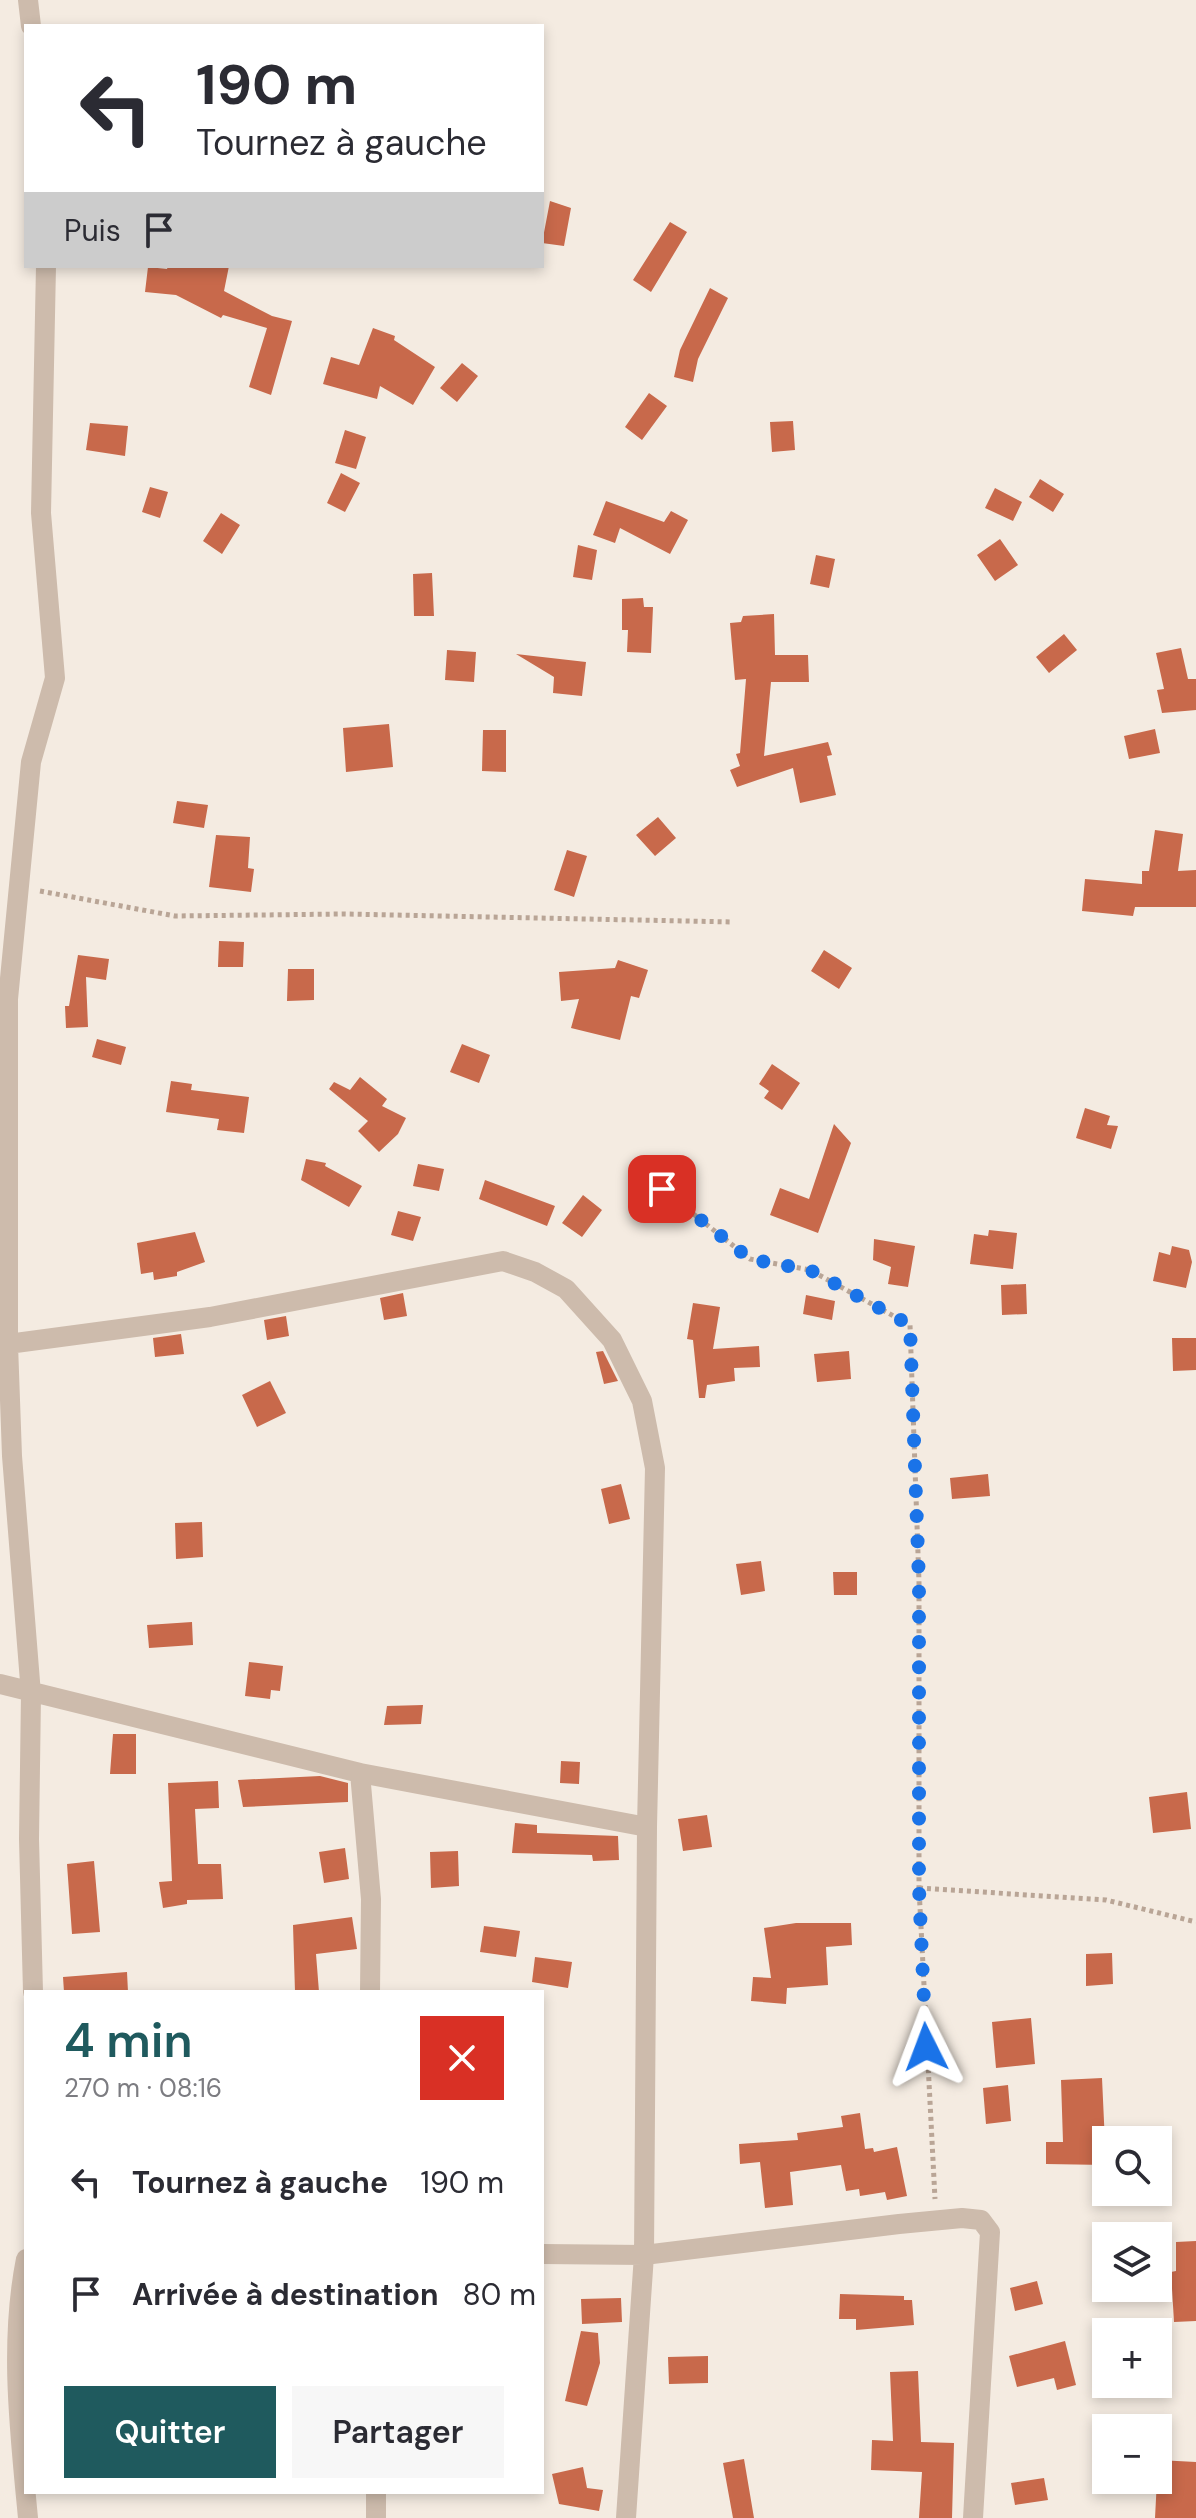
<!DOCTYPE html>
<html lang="fr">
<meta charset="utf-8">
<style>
:root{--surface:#fff;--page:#f7f7f7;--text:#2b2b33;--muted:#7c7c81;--accent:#1f5a5e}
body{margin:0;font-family:"DM Sans",sans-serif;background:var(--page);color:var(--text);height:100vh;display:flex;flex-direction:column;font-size:30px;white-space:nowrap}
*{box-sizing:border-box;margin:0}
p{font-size:26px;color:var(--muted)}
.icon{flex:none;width:44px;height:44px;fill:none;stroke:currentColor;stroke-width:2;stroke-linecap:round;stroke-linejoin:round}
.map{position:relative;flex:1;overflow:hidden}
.side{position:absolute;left:24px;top:1990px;width:520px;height:504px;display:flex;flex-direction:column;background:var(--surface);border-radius:0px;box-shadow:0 4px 12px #0003}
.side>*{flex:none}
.hud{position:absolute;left:24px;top:24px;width:520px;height:244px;border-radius:0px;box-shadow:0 4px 12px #0003;background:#fff;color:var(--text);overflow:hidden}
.buttons{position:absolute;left:1092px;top:2126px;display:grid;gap:16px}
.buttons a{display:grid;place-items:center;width:80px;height:80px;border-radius:0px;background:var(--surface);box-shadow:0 4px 12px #0003;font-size:40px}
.pin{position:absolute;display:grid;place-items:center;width:68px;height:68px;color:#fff;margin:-34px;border-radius:16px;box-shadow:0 4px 12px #0006}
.me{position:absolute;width:88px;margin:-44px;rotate:357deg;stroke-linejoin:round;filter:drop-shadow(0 0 6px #0008)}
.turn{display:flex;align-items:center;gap:28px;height:168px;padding:0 40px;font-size:36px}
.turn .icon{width:104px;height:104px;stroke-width:2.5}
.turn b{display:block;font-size:56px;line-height:68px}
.then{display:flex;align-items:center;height:76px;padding:0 40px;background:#0003;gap:16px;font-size:30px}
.round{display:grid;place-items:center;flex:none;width:84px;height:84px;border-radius:0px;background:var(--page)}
.head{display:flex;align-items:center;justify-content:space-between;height:136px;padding:0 40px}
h1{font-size:48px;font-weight:600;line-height:60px;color:var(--accent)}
.button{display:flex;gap:16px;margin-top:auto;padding:16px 40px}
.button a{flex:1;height:92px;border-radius:0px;background:var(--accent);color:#fff;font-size:32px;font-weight:600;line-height:92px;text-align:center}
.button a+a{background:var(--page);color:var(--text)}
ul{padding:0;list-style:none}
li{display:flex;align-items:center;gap:24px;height:112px;padding:0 40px}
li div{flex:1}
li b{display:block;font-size:30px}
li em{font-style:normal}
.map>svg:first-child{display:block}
</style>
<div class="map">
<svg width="1196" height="2518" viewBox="0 0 1196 2518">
<rect width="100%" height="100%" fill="#f4ebe1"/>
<!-- building -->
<path fill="#c8694b" d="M 550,201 L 571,208 L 564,246 L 542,243 Z
M 670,222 L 687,232 L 651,292 L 633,280 Z
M 168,266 L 229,266 L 224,291 L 272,316 L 292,321 L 271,395 L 249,387 L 267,328 L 223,315 L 221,318 L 176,295 L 145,292 L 148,267 L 167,269 Z
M 710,288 L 728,298 L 698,359 L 693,382 L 674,377 L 680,350 Z
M 373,328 L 395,336 L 394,340 L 435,367 L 413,405 L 380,386 L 377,399 L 323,384 L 331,357 L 359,365 Z
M 462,363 L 478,376 L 457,402 L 440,388 Z
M 649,393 L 667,406 L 642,440 L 625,427 Z
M 793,421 L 795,450 L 772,452 L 770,422 Z
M 90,423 L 128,426 L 125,456 L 86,450 Z
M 345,430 L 366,437 L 356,469 L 335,463 Z
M 341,473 L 360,483 L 345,512 L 327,503 Z
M 1040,479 L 1064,494 L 1053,512 L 1029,497 Z
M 150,487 L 168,492 L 160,518 L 142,512 Z
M 995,488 L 1022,502 L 1013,521 L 985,508 Z
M 606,501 L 664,522 L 671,511 L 688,520 L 670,554 L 620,528 L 615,543 L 593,535 Z
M 221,513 L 240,525 L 222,554 L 203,541 Z
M 1000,539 L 1018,565 L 995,581 L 977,555 Z
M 578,545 L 597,550 L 592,580 L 573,577 Z
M 816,555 L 835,559 L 829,588 L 810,584 Z
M 432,573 L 434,616 L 414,616 L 413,574 Z
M 643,598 L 644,607 L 653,607 L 651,653 L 627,652 L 628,630 L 622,630 L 622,599 Z
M 774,614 L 775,655 L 808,655 L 809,682 L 771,682 L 764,756 L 828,742 L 832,755 L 827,756 L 836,795 L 800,803 L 793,768 L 737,787 L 730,770 L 740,766 L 736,754 L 740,753 L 746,679 L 735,680 L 730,623 L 741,622 L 743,616 Z
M 1064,634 L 1077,650 L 1049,673 L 1036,657 Z
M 1181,648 L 1188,679 L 1196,679 L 1196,710 L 1162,713 L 1157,690 L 1164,689 L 1156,653 Z
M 447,650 L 476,652 L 474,682 L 445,680 Z
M 516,654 L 586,662 L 582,696 L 553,693 L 554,677 Z
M 389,724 L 393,767 L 346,772 L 343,728 Z
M 1155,729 L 1160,753 L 1129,759 L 1124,736 Z
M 483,730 L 506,730 L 506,772 L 482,771 Z
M 177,801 L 208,805 L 204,828 L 173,823 Z
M 658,817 L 676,838 L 655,856 L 636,835 Z
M 1155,830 L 1183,834 L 1178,871 L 1196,870 L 1196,907 L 1135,907 L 1133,916 L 1082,911 L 1085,879 L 1142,884 L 1142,871 L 1149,871 Z
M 216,835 L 250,837 L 248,868 L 254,869 L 251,892 L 209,887 Z
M 567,850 L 587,856 L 574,897 L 554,890 Z
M 219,941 L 244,942 L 243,967 L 218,967 Z
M 824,950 L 852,968 L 839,989 L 811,971 Z
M 78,955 L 109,959 L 106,980 L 86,977 L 88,1027 L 66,1028 L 65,1006 L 69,1006 Z
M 618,960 L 648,970 L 639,998 L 631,996 L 620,1040 L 571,1028 L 579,999 L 561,1001 L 559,972 L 615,968 Z
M 288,969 L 314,969 L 314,1000 L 287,1001 Z
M 97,1039 L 126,1047 L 121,1065 L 92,1057 Z
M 462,1044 L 490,1055 L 479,1083 L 450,1072 Z
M 772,1064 L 800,1083 L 782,1110 L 764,1098 L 769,1091 L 759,1084 Z
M 360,1077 L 387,1099 L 382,1106 L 406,1118 L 398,1134 L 379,1152 L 358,1131 L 368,1121 L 329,1089 L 334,1082 L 350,1090 Z
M 171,1081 L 192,1084 L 191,1090 L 249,1097 L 244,1133 L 217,1130 L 219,1119 L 166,1112 Z
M 1085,1108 L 1110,1116 L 1107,1125 L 1118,1126 L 1111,1149 L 1076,1138 Z
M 834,1124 L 851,1143 L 818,1233 L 770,1215 L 780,1188 L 809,1199 Z
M 306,1159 L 326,1163 L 325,1166 L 362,1186 L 349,1207 L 301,1180 Z
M 418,1164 L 444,1169 L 439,1191 L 413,1186 Z
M 485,1180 L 555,1206 L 547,1226 L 479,1199 Z
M 583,1195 L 602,1210 L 582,1237 L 562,1223 Z
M 398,1211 L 421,1217 L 413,1241 L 391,1235 Z
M 989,1230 L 1017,1233 L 1013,1269 L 970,1264 L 974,1234 L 988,1236 Z
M 195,1232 L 205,1262 L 177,1272 L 177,1276 L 154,1280 L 153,1272 L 141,1274 L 137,1243 Z
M 874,1239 L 915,1246 L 908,1287 L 888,1284 L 891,1267 L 873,1260 Z
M 1172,1246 L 1189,1250 L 1192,1262 L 1186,1288 L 1153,1281 L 1159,1252 L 1170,1255 Z
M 1026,1284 L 1027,1314 L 1002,1315 L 1001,1285 Z
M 403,1293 L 407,1316 L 384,1320 L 380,1298 Z
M 806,1295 L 835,1301 L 832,1320 L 803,1314 Z
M 693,1303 L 720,1307 L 713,1349 L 759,1346 L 760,1367 L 734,1368 L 735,1381 L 707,1385 L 705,1398 L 699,1398 L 693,1340 L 687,1339 Z
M 286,1316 L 289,1336 L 267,1340 L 264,1320 Z
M 181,1334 L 184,1354 L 155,1357 L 153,1338 Z
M 1172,1338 L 1196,1338 L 1196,1370 L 1173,1371 Z
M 603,1351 L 618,1381 L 604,1384 L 596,1352 Z
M 849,1351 L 851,1379 L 817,1382 L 814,1354 Z
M 270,1381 L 286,1413 L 257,1427 L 242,1395 Z
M 988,1474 L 990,1496 L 952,1499 L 950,1478 Z
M 621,1484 L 630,1519 L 609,1524 L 601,1489 Z
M 202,1522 L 203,1557 L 176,1559 L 175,1523 Z
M 761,1561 L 765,1591 L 741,1595 L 736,1564 Z
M 833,1572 L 857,1572 L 857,1595 L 834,1595 Z
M 192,1622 L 193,1645 L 149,1648 L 147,1625 Z
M 249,1662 L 283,1666 L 280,1691 L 271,1690 L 270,1699 L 245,1696 Z
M 423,1705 L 421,1724 L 384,1725 L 387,1706 Z
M 113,1734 L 136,1734 L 136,1774 L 110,1774 Z
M 561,1761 L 580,1762 L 579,1784 L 560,1783 Z
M 320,1776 L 348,1783 L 348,1802 L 243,1807 L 238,1780 Z
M 218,1781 L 219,1808 L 195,1809 L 198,1864 L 221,1864 L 223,1899 L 187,1900 L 187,1904 L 163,1908 L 159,1882 L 172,1881 L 168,1783 Z
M 1187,1792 L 1191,1829 L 1153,1833 L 1149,1797 Z
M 707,1815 L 712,1847 L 683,1851 L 678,1819 Z
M 515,1823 L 537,1825 L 537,1833 L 618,1836 L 619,1860 L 593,1861 L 592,1855 L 512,1853 Z
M 345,1848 L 349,1879 L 324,1883 L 319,1852 Z
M 458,1851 L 459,1886 L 431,1888 L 430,1852 Z
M 94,1861 L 100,1932 L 72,1934 L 67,1864 Z
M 352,1917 L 357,1949 L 316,1954 L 319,1992 L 295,1992 L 293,1925 Z
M 796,1923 L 851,1923 L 852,1945 L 826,1947 L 828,1985 L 787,1988 L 786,2004 L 751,2001 L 753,1977 L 771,1978 L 764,1928 Z
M 484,1926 L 520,1931 L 516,1957 L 480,1952 Z
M 1112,1953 L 1113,1984 L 1086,1986 L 1086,1954 Z
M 535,1957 L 572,1962 L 568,1988 L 532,1982 Z
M 127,1972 L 128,1992 L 64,1992 L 63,1977 Z
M 1031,2018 L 1035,2064 L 996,2068 L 992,2022 Z
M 1102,2078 L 1106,2165 L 1046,2164 L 1046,2142 L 1063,2142 L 1061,2080 Z
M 1008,2085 L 1011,2121 L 986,2124 L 983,2088 Z
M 860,2113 L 865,2149 L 873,2148 L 874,2152 L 897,2147 L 907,2196 L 887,2200 L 885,2192 L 860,2196 L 859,2189 L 846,2191 L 841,2165 L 790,2172 L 793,2205 L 765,2208 L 760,2162 L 740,2164 L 739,2144 L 798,2140 L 797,2133 L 843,2127 L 841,2116 Z
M 1196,2241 L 1196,2321 L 1174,2322 L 1171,2272 L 1176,2271 L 1176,2242 Z
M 1037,2281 L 1043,2304 L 1015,2311 L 1010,2288 Z
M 840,2294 L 904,2296 L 904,2300 L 912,2300 L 914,2325 L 856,2330 L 856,2319 L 839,2319 Z
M 621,2298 L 622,2322 L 582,2324 L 581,2299 Z
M 581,2331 L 598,2333 L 600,2363 L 587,2406 L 565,2401 Z
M 1065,2341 L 1076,2385 L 1057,2390 L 1054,2378 L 1017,2387 L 1009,2356 Z
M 708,2356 L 708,2383 L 669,2384 L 668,2357 Z
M 918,2371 L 921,2442 L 954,2443 L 952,2518 L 919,2518 L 922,2472 L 871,2470 L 872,2440 L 893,2441 L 890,2372 Z
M 744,2459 L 754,2518 L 733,2518 L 723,2463 Z
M 1158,2460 L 1196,2462 L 1196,2518 L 1155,2518 Z
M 583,2467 L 587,2488 L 603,2490 L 599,2511 L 559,2504 L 552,2474 Z
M 1044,2478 L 1048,2500 L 1015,2505 L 1011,2483 Z"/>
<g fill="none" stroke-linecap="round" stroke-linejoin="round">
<!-- path -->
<path stroke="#b9a596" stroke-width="5" stroke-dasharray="4 4" stroke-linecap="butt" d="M 40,891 L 175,916 L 344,914 L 733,922
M 662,1189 L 750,1259 L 810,1270 L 910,1325 L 919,1582 L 919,1888 L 935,2199
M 919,1888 L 1106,1900 L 1196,1922"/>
<!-- minor -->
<path stroke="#cdbbac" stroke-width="20" d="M 28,0 L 31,26
M 8,1344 L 210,1317 L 503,1261 L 535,1272 L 566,1289 L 612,1340 L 642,1401 L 655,1468 L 647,1827 L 644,2255 L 626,2518
M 0,1684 L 360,1773 L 371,1899 L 370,1992
M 360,1773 L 647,1827
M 33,1992 L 29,1839 L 31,1694 L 12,1456 L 8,1344 L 8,999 L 31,762 L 55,678 L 41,513 L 46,266
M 542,2254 L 644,2255 L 899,2224 L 962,2218 L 981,2220 L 990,2232 L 973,2518
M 26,2259 C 9,2344 20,2433 28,2518
M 376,2518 L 376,2492"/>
</g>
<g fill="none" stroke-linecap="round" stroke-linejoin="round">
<!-- route -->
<path stroke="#1a73e8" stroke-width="14" stroke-dasharray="0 25.2" d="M 662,1189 L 750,1259 L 810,1270 L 910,1325 L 919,1582 L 919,1888 L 926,2047"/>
</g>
</svg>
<div class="buttons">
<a><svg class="icon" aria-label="search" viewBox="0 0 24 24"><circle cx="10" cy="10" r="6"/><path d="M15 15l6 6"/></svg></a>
<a><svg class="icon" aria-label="layers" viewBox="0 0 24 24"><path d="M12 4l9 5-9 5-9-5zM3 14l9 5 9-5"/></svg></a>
<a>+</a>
<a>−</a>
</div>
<div class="pin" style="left:662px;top:1189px;background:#d93025"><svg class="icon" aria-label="arrive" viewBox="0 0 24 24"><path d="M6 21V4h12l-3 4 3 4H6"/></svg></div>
<svg class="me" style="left:926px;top:2047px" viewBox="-20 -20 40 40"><path d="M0-17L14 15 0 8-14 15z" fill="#1a73e8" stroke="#fff" stroke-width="4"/></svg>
<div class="hud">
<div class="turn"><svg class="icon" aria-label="left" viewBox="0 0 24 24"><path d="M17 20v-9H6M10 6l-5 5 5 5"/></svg><div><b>190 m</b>Tournez à gauche</div></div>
<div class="then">Puis<svg class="icon" aria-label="arrive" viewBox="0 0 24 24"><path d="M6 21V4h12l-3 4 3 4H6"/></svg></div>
</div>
<section class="side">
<div class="head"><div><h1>4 min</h1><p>270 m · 08:16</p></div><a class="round" style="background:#d93025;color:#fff"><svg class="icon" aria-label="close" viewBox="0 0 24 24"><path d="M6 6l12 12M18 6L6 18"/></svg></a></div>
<ul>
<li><svg class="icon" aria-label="left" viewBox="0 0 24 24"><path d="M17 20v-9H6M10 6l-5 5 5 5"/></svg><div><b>Tournez à gauche</b></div><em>190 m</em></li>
<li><svg class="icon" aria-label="arrive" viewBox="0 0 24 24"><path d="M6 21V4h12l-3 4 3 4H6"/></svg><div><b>Arrivée à destination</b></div><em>80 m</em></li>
</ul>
<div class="button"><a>Quitter</a><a>Partager</a></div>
</section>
</div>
